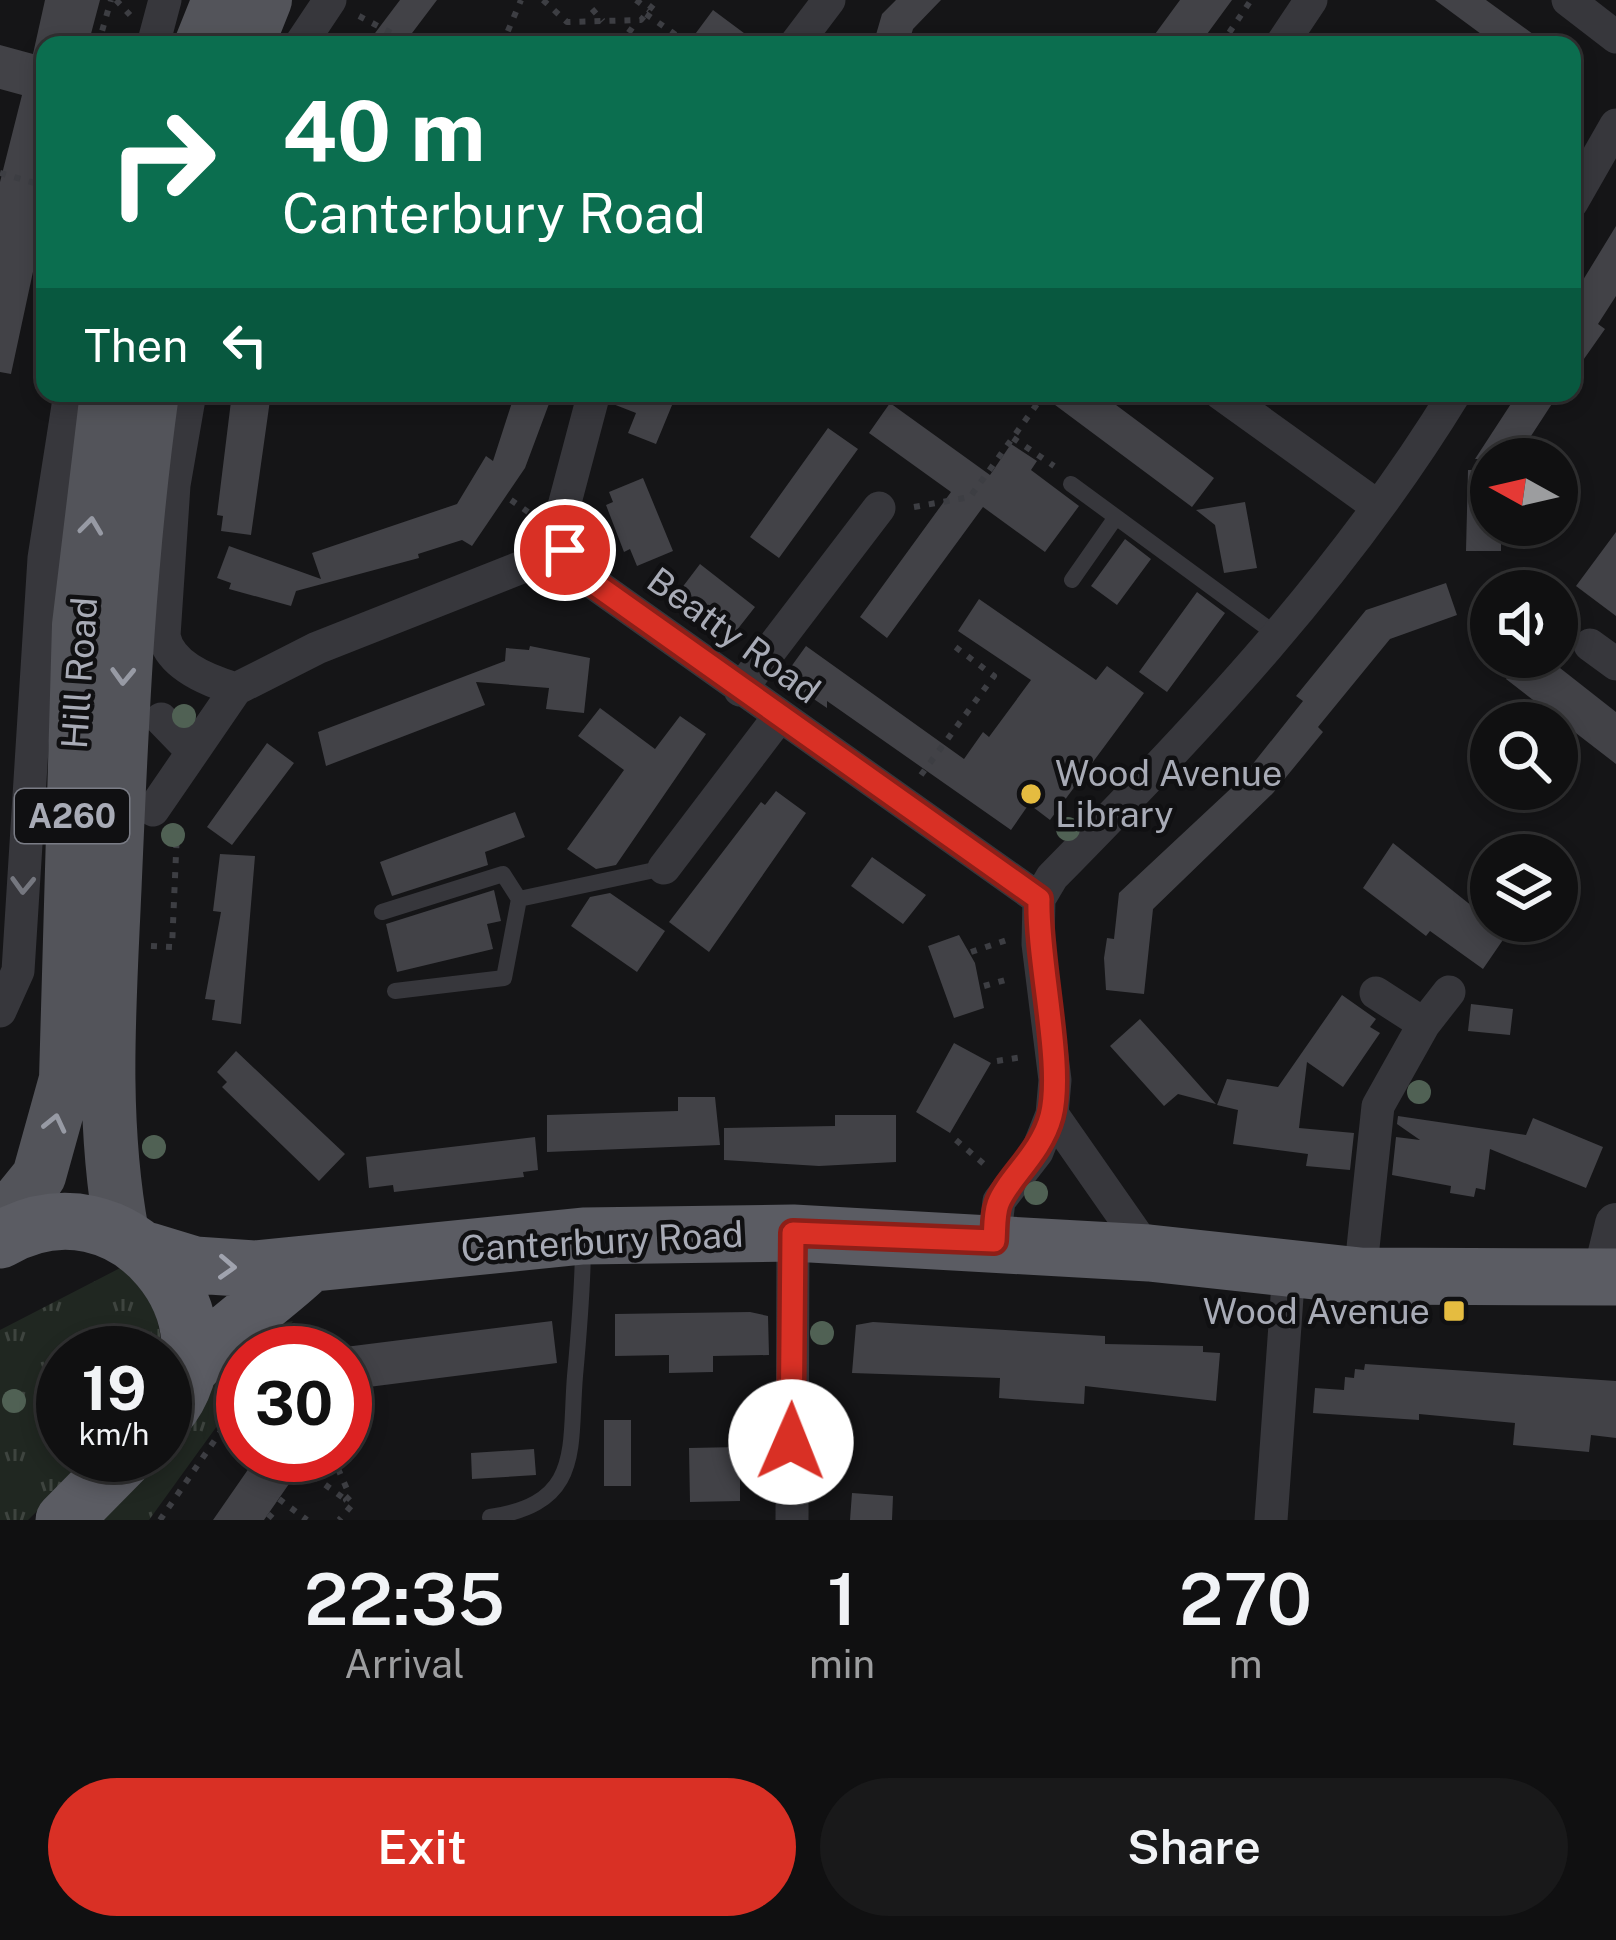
<!DOCTYPE html>
<style>
:root{--surface:#101011;--page:#19191a;--text:#f1f3f6;--muted:#9c9d9f;--line:#303031;--accent:#d93025}
body{margin:0;font-family:"Public Sans",sans-serif;background:var(--page);color:var(--text);height:100vh;display:flex;flex-direction:column;font-size:45px;white-space:nowrap}
*{box-sizing:border-box;margin:0}
p{font-size:39px;color:var(--muted)}
.icon{flex:none;width:66px;height:66px;fill:none;stroke:currentColor;stroke-width:2;stroke-linecap:round;stroke-linejoin:round}
.map{position:relative;height:1520px;overflow:hidden}
.drawer{display:flex;flex-direction:column;background:var(--surface);flex:1}
.drawer>*{flex:none}
.hud{position:absolute;left:36px;top:36px;width:1545px;height:366px;border-radius:24px;box-shadow:0 6px 18px #0003,0 0 0 3px var(--line);background:#0b6e4f;color:#fff;overflow:hidden}
.needle{width:78px;rotate:278deg}
.buttons{position:absolute;left:1470px;top:438px;display:grid;gap:24px}
.buttons a{display:grid;place-items:center;width:108px;height:108px;border-radius:50%;background:var(--surface);box-shadow:0 6px 18px #0003,0 0 0 3px var(--line);font-size:60px}
.speed{position:absolute;left:36px;top:1326px;display:flex;gap:24px;font-size:60px;font-weight:700;text-align:center}
.speed>*{display:grid;place-content:center;width:156px;height:156px;border-radius:50%;background:var(--surface);box-shadow:0 6px 18px #0003,0 0 0 3px var(--line);line-height:1}
.speed small{font-size:30px;font-weight:400}
.speed .limit{border:18px solid #d22;background:#fff;color:#111}
.pin{position:absolute;display:grid;place-items:center;width:102px;height:102px;color:#fff;margin:-51px;border:6px solid #fff;border-radius:50%;box-shadow:0 3px 12px #0007}
.me{position:absolute;width:132px;margin:-66px;rotate:1deg;stroke-linejoin:round;filter:drop-shadow(0 0 9px #0008)}
.turn{display:flex;align-items:center;gap:42px;height:252px;padding:0 48px;font-size:54px}
.turn .icon{width:156px;height:156px;stroke-width:2.5}
.turn b{display:block;font-size:84px;line-height:102px}
.then{display:flex;align-items:center;height:114px;padding:0 48px;background:#0003;gap:24px;font-size:45px}
.eta{display:flex;justify-content:space-evenly;align-items:center;height:204px;text-align:center}
.eta b{font-size:72px;font-weight:600;line-height:84px}
.button{display:flex;gap:24px;margin-top:auto;padding:24px 48px}
.button a{flex:1;height:138px;border-radius:72px;background:var(--accent);color:#fff;font-size:48px;font-weight:600;line-height:138px;text-align:center}
.button a+a{background:var(--page);color:var(--text)}
.map>svg:first-child{display:block}
</style>
<div class="map">
<svg width="1616" height="1520" viewBox="0 0 1616 1520">
<defs>
<pattern id="grass-tufts" width="24" height="20" patternUnits="userSpaceOnUse" patternTransform="scale(3)"><rect width="24" height="20" fill="#202721"/><path d="M3 7l-1-3M5 7V3M7 7l1-3M15 17l-1-3M17 17v-4M19 17l1-3" fill="none" stroke="#3e443f"/></pattern>
</defs>
<rect width="100%" height="100%" fill="#151517"/>
<!-- grass -->
<path fill="url(#grass-tufts)" d="M 126,1265 C 149,1289 161,1320 162,1353 L 63,1353 L 63,1455 L 94,1455 L 28,1520 L 0,1520 L 0,1330 Z
M 293,1321 L 270,1353 L 243,1353 L 243,1390 L 149,1520 L 103,1520 L 182,1437 L 208,1384 L 263,1327 Z"/>
<!-- building -->
<path fill="#424247" d="M 45,0 L 100,0 L 88,45 L 45,45 L 45,216 L 11,374 L 0,372 L 0,182 L 22,95 L 0,89 L 0,45 L 33,54 Z
M 400,0 L 437,0 L 403,45 L 366,45 Z
M 896,0 L 941,0 L 913,29 L 908,45 L 873,45 L 882,14 Z
M 1180,0 L 1232,0 L 1199,45 L 1147,45 Z
M 1435,0 L 1486,0 L 1548,45 L 1496,45 Z
M 713,10 L 760,45 L 687,45 Z
M 1616,226 L 1616,296 L 1598,324 L 1605,329 L 1572,376 L 1572,298 Z
M 232,393 L 271,393 L 251,535 L 221,531 L 223,516 L 217,515 Z
M 515,393 L 553,393 L 525,468 L 472,546 L 462,540 L 418,554 L 419,558 L 296,591 L 291,606 L 229,589 L 231,583 L 217,578 L 229,546 L 321,579 L 312,553 L 457,504 L 486,456 L 493,461 Z
M 614,393 L 677,393 L 656,444 L 628,433 L 636,413 L 613,404 Z
M 1039,393 L 1100,393 L 1214,478 L 1192,507 Z
M 1518,393 L 1559,393 L 1516,459 L 1475,459 Z
M 890,403 L 990,475 L 1011,444 L 1037,461 L 1031,470 L 1079,506 L 1045,552 L 983,507 L 887,638 L 860,617 L 951,492 L 869,433 Z
M 828,428 L 858,449 L 779,558 L 750,537 Z
M 1468,470 L 1491,470 L 1491,525 L 1501,525 L 1501,551 L 1466,551 Z
M 643,478 L 673,551 L 637,566 L 630,549 L 624,552 L 606,505 L 613,502 L 609,492 Z
M 1245,502 L 1257,568 L 1224,573 L 1215,525 L 1196,510 Z
M 1616,532 L 1616,616 L 1576,586 Z
M 1125,539 L 1151,559 L 1117,605 L 1091,586 Z
M 700,564 L 755,607 L 733,635 L 678,593 Z
M 1446,583 L 1457,615 L 1390,639 L 1318,727 L 1323,732 L 1273,793 L 1153,909 L 1144,994 L 1106,990 L 1104,958 L 1107,938 L 1114,939 L 1119,893 L 1240,780 L 1303,701 L 1296,696 L 1366,610 Z
M 1197,592 L 1225,613 L 1167,692 L 1139,672 Z
M 979,599 L 1096,680 L 1107,666 L 1144,693 L 1050,820 L 1029,804 L 1011,830 L 827,701 L 827,708 L 790,683 L 795,676 L 788,671 L 806,646 L 964,759 L 983,732 L 989,737 L 1031,680 L 958,631 Z
M 530,646 L 590,658 L 584,713 L 546,709 L 549,688 L 476,682 L 485,705 L 326,766 L 318,732 L 505,661 L 506,648 L 529,650 Z
M 1523,657 L 1546,657 L 1616,712 L 1616,764 L 1506,679 Z
M 600,708 L 655,749 L 680,716 L 706,734 L 616,865 L 596,869 L 567,849 L 624,770 L 578,736 Z
M 267,743 L 294,763 L 232,845 L 207,827 Z
M 776,791 L 806,813 L 709,952 L 669,922 L 761,802 L 765,805 Z
M 515,812 L 525,837 L 485,852 L 488,865 L 392,896 L 380,862 Z
M 1393,843 L 1507,934 L 1483,969 L 1430,931 L 1426,936 L 1363,888 Z
M 220,854 L 255,856 L 241,1024 L 212,1020 L 215,1000 L 205,999 L 221,912 L 213,911 Z
M 872,857 L 926,895 L 903,924 L 851,886 Z
M 494,890 L 501,921 L 487,924 L 493,949 L 397,972 L 386,924 Z
M 610,893 L 665,931 L 637,972 L 571,926 L 590,897 Z
M 959,935 L 975,963 L 984,1008 L 954,1018 L 928,946 Z
M 1342,995 L 1376,1019 L 1370,1027 L 1380,1033 L 1343,1087 L 1307,1062 L 1299,1128 L 1354,1133 L 1350,1170 L 1306,1166 L 1308,1154 L 1233,1144 L 1238,1110 L 1217,1105 L 1227,1079 L 1278,1087 Z
M 1471,1004 L 1513,1009 L 1510,1035 L 1468,1031 Z
M 1140,1019 L 1168,1050 L 1216,1104 L 1178,1094 L 1164,1106 L 1110,1046 Z
M 954,1043 L 991,1063 L 950,1133 L 916,1112 Z
M 236,1051 L 345,1154 L 319,1181 L 222,1087 L 227,1082 L 217,1072 Z
M 678,1097 L 715,1097 L 720,1145 L 547,1152 L 547,1115 L 678,1111 Z
M 835,1115 L 896,1115 L 896,1162 L 819,1166 L 724,1160 L 724,1128 L 835,1126 Z
M 1398,1116 L 1526,1135 L 1533,1118 L 1603,1147 L 1586,1188 L 1490,1149 L 1485,1190 L 1476,1188 L 1474,1197 L 1450,1193 L 1451,1186 L 1392,1175 L 1396,1137 L 1420,1140 L 1397,1124 Z
M 535,1137 L 538,1170 L 523,1172 L 524,1177 L 394,1192 L 393,1185 L 369,1188 L 366,1157 Z
M 750,1312 L 768,1316 L 769,1355 L 713,1356 L 713,1372 L 669,1373 L 669,1355 L 615,1356 L 615,1314 Z
M 552,1321 L 557,1363 L 345,1390 L 345,1347 Z
M 873,1322 L 1105,1336 L 1105,1344 L 1203,1346 L 1203,1352 L 1220,1353 L 1216,1401 L 1085,1386 L 1084,1404 L 1039,1401 L 999,1398 L 1000,1378 L 852,1373 L 856,1325 Z
M 1365,1364 L 1616,1381 L 1616,1438 L 1591,1435 L 1589,1452 L 1513,1445 L 1515,1423 L 1419,1414 L 1419,1420 L 1313,1413 L 1315,1388 L 1344,1390 L 1345,1377 L 1354,1378 L 1355,1369 L 1364,1370 Z
M 604,1420 L 631,1420 L 631,1486 L 604,1486 Z
M 740,1447 L 740,1501 L 690,1502 L 689,1448 Z
M 534,1449 L 536,1475 L 472,1479 L 471,1453 Z
M 258,1455 L 309,1455 L 264,1520 L 213,1520 Z
M 852,1493 L 893,1496 L 892,1520 L 850,1520 Z"/>
<g fill="none" stroke-linecap="round" stroke-linejoin="round">
<!-- path -->
<path stroke="#3d3e43" stroke-width="6" stroke-dasharray="6 9" stroke-linecap="butt" d="M 116,0 L 130,15
M 543,0 L 567,22 L 641,20 L 657,0
M 636,0 L 649,10
M 592,9 L 603,21
M 646,14 L 683,40
M 359,16 L 414,45
M 98,45 L 111,0
M 502,45 L 521,0
M 620,45 L 637,21
M 1221,45 L 1251,0
M 0,173 L 45,186
M 1013,438 L 1054,466
M 511,500 L 528,512
M 914,507 L 970,497 L 1045,393
M 921,775 L 994,676 L 950,643
M 151,946 L 172,947 L 177,831
M 971,952 L 1007,940
M 984,986 L 1009,979
M 997,1061 L 1023,1057
M 956,1140 L 985,1165
M 332,1455 L 350,1496 L 346,1500 L 352,1505 L 339,1520
M 301,1467 L 346,1500
M 279,1499 L 307,1520
M 268,1514 L 275,1520
M 160,1520 L 243,1399"/>
<!-- service -->
<path stroke="#37373c" stroke-width="16" d="M 1071,484 L 1277,635
M 1072,580 L 1116,517
M 382,912 L 503,874 L 519,899 L 664,868
M 395,991 L 504,978 L 519,899
M 490,1517 C 583,1503 569,1449 575,1376 C 579,1332 583,1288 583,1243"/>
<!-- minor -->
<path stroke="#37373c" stroke-width="33" d="M 1568,0 L 1616,37
M 153,45 L 165,0
M 300,45 L 330,0
M 795,45 L 829,0
M 1281,45 L 1311,0
M 1572,202 L 1616,125
M 190,393 L 174,485 L 164,636 C 170,666 209,681 236,689
M 594,393 L 559,525 L 565,550 L 585,577 L 1039,899
M 1220,393 L 1377,506
M 1590,645 L 1616,664
M 740,690 L 879,508
M 161,719 L 191,750
M 153,810 L 236,689 L 317,648 L 565,550
M 664,868 L 778,718
M 1376,993 L 1424,1024 L 1449,992
M 0,1011 L 18,971 L 44,558 L 70,393
M 1052,1114 L 1149,1253
M 994,1241 L 999,1201 L 1037,1152 L 1052,1114 L 1055,1080 L 1038,944 L 1039,899 L 1052,877 C 1200,727 1345,573 1455,393
M 1360,1276 L 1378,1106 L 1424,1024
M 792,1520 L 793,1233
M 1271,1520 L 1289,1269"/>
<!-- tertiary -->
<path stroke="#37373c" stroke-width="42" d="M 1603,1277 L 1616,1224"/>
<!-- primary -->
<path stroke="#53545a" stroke-width="54" d="M 201,45 L 219,0
M 247,45 L 265,0
M 0,1224 L 39,1176 L 66,1079 L 79,625 L 107,393
M 122,1233 C 100,1114 110,997 115,877 C 122,711 129,558 152,393"/>
<!-- trunk -->
<path stroke="#5b5c63" stroke-width="57" d="M 0,1240 C 126,1167 243,1326 165,1415
M 149,1251 L 195,1265 L 255,1269 L 583,1236 L 793,1233 L 1149,1253 L 1360,1276 L 1616,1277
M 187,1372 C 223,1330 268,1303 308,1265
M 64,1520 L 128,1455"/>
</g>
<!-- trees -->
<g fill="#506154">
<circle cx="184" cy="716" r="12"/>
<circle cx="1068" cy="829" r="12"/>
<circle cx="173" cy="835" r="12"/>
<circle cx="1419" cy="1092" r="12"/>
<circle cx="154" cy="1147" r="12"/>
<circle cx="1036" cy="1193" r="12"/>
<circle cx="822" cy="1333" r="12"/>
<circle cx="14" cy="1401" r="12"/>
</g>
<!-- one-way arrows -->
<defs><path id="oneway-chevron" d="M-2-3.5L2.5 0L-2 3.5" fill="none" stroke-width="1.6" stroke-linecap="round" stroke-linejoin="round" transform="scale(3)"/></defs>
<g stroke="#979aa4">
<use href="#oneway-chevron" transform="translate(91 526) rotate(-83)"/>
<use href="#oneway-chevron" transform="translate(123 676) rotate(92)"/>
<use href="#oneway-chevron" transform="translate(55 1123) rotate(-77)"/>
</g>
<use stroke="#75777f" href="#oneway-chevron" transform="translate(23 885) rotate(92)"/>
<use stroke="#a0a3ae" href="#oneway-chevron" transform="translate(227 1267) rotate(3)"/>
<g fill="none" stroke-linecap="round" stroke-linejoin="round">
<!-- route casing -->
<g stroke="#8d1f18" stroke-width="30">
<path id="route" d="M 565,550 L 585,577 L 1039,899 C 1037,960 1064,1065 1051,1116 C 1041,1154 1007,1179 998,1204 C 994,1215 995,1230 994,1241 L 793,1233 L 791,1442"/>
</g>
<!-- route -->
<use href="#route" stroke="#d93025" stroke-width="21"/>
</g>
<!-- markers -->
<g fill="#e5bc40" stroke="#101012" stroke-width="4.5">
<circle cx="1031" cy="794" r="12"/>
<rect x="1442" y="1299" width="24" height="24" rx="6"/>
</g>
<g text-anchor="middle" dominant-baseline="central" stroke-width="9" stroke-linejoin="round" paint-order="stroke">
<!-- shield labels -->
<rect fill="#101012" stroke="#7a7c85" stroke-width="3" x="15" y="789" width="114" height="54" rx="9"/>
<g font-size="33" font-weight="bold" fill="#a8abb6">
<text x="72" y="816">A260</text>
</g>
<!-- street labels -->
<g font-size="36" fill="#a8abb6" stroke="#101012">
<text transform="translate(734 635) rotate(36)">Beatty Road</text>
<text transform="translate(79 673) rotate(-86)">Hill Road</text>
<text transform="translate(602 1241) rotate(-3)">Canterbury Road</text>
</g>
<!-- poi labels -->
<g font-size="36" fill="#a8abb6" stroke="#101012" text-anchor="start">
<text x="1055" y="773">Wood Avenue<tspan x="1055" dy="41">Library</tspan></text>
<text x="1430" y="1311" text-anchor="end">Wood Avenue</text>
</g>
</g>
</svg>
<div class="buttons">
<a><svg class="needle" viewBox="-14 -14 28 28"><path d="M0-13l5 13h-10z" fill="#e53935"/><path d="M0 13l5-13h-10z" fill="#9c9d9f"/></svg></a>
<a><svg class="icon" aria-label="sound" viewBox="0 0 24 24"><path d="M4 9h4l5-4v14l-5-4H4zM17 9q2 3 0 6"/></svg></a>
<a><svg class="icon" aria-label="search" viewBox="0 0 24 24"><circle cx="10" cy="10" r="6"/><path d="M15 15l6 6"/></svg></a>
<a><svg class="icon" aria-label="layers" viewBox="0 0 24 24"><path d="M12 4l9 5-9 5-9-5zM3 14l9 5 9-5"/></svg></a>
</div>
<div class="speed"><div>19<small>km/h</small></div><div class="limit">30</div></div>
<div class="pin" style="left:565px;top:550px;background:#d93025"><svg class="icon" aria-label="arrive" viewBox="0 0 24 24"><path d="M6 21V4h12l-3 4 3 4H6"/></svg></div>
<svg class="me" style="left:791px;top:1442px" viewBox="-20 -20 40 40"><circle r="19" fill="#fff"/><path d="M0-13L10 11 0 6-10 11z" fill="#d93025"/></svg>
<div class="hud">
<div class="turn"><svg class="icon" aria-label="right" viewBox="0 0 24 24"><path d="M7 20v-9h11M14 6l5 5-5 5"/></svg><div><b>40 m</b>Canterbury Road</div></div>
<div class="then">Then<svg class="icon" aria-label="left" viewBox="0 0 24 24"><path d="M17 20v-9H6M10 6l-5 5 5 5"/></svg></div>
</div>
</div>
<section class="drawer">
<div class="eta">
<div><b>22:35</b><p>Arrival</p></div>
<div><b>1</b><p>min</p></div>
<div><b>270</b><p>m</p></div>
</div>
<div class="button"><a>Exit</a><a>Share</a></div>
</section>
